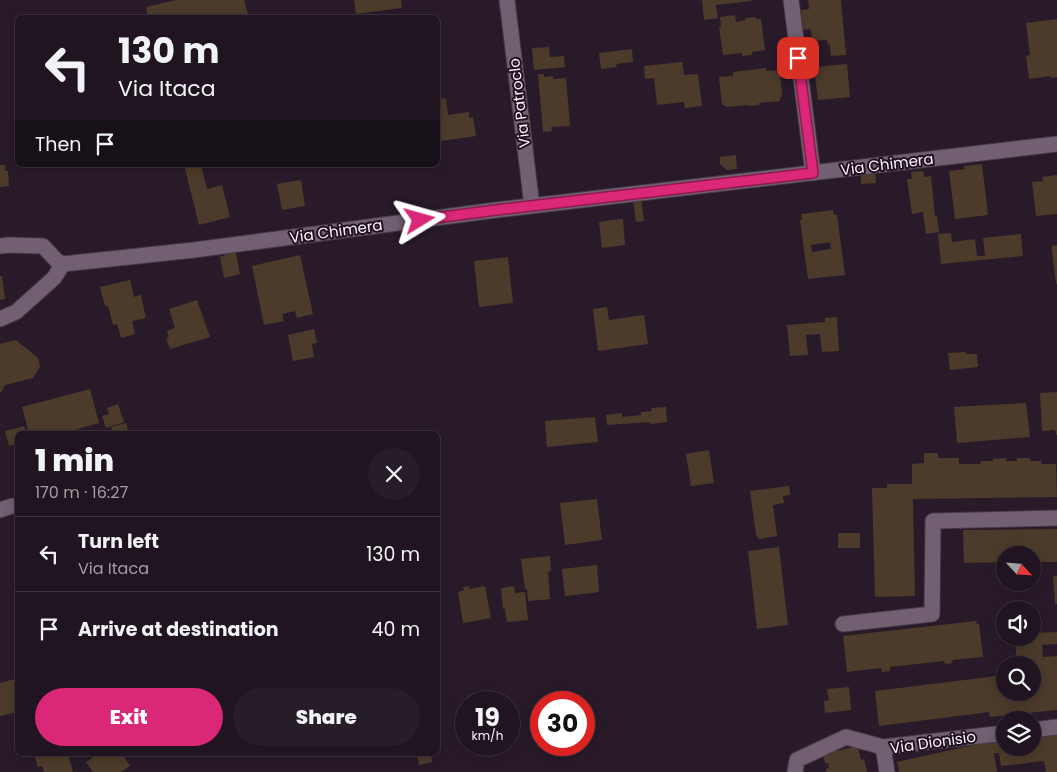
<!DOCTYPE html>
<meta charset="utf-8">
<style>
:root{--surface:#1f141f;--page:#271d28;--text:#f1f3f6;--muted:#a19ea4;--line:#3c333d;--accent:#db2777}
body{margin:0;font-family:Poppins,sans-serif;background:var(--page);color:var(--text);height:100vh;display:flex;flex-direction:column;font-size:19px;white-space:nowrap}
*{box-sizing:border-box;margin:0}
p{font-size:16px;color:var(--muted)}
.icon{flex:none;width:28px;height:28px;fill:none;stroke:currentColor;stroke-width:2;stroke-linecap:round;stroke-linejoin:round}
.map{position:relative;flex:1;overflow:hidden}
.sheet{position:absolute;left:15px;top:431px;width:425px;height:325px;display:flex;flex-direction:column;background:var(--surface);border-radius:8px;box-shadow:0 2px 12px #0003,0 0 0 1px var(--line)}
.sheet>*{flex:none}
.hud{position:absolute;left:15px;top:15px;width:425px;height:152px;border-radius:8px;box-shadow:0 2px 12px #0003,0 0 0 1px var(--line);background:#1f141f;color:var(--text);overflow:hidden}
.needle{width:32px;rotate:116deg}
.tools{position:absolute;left:996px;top:546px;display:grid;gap:10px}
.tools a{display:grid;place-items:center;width:45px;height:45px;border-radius:50%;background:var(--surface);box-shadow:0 2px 12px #0003,0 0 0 1px var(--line);font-size:25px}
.speed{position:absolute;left:455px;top:691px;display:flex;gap:10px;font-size:25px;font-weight:700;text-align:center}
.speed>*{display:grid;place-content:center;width:65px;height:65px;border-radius:50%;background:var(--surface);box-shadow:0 2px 12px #0003,0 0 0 1px var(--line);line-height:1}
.speed small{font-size:12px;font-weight:400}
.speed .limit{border:8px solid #d22;background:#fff;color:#111}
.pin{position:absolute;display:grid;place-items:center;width:42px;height:42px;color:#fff;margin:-21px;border-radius:10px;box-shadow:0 2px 8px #0006}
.me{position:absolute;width:55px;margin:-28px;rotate:82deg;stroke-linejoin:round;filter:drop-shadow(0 0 4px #0008)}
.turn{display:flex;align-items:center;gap:18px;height:105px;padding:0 20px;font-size:22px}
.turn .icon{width:65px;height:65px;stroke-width:2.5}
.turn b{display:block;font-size:35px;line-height:42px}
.then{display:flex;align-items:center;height:48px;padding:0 20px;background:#0003;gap:10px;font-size:19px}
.round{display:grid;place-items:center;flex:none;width:52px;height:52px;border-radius:26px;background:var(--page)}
.overview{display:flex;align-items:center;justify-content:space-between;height:85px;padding:0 20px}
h1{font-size:30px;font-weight:800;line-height:38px}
.action{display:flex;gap:10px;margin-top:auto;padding:10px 20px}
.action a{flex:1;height:58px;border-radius:30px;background:var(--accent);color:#fff;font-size:20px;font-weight:800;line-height:58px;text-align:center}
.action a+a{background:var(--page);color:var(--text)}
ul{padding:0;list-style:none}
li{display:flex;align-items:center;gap:15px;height:75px;padding:0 20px;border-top:1px solid var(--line)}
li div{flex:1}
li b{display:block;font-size:19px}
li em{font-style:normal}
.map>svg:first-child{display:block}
</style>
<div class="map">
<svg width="1057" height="772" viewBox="0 0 1057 772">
<rect width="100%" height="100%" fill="#291a29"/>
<!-- building -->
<path fill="#4c3b2a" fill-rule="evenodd" d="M 176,0 L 244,0 L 249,18 L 148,18 L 146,7 Z
M 354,0 L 401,0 L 402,8 L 356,14 Z
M 702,0 L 751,0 L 751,1 L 716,5 L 718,18 L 704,20 Z
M 808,0 L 841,0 L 846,55 L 831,56 L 830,44 L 828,45 L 827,40 L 812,41 L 811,29 L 803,30 L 801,10 L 809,9 Z
M 735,15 L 736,22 L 746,20 L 745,18 L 756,17 L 756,19 L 761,19 L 765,50 L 752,52 L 752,55 L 742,56 L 742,53 L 723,55 L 719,27 L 721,27 L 720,17 Z
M 1057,19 L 1057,77 L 1051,78 L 1051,76 L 1029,79 L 1026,56 L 1030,55 L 1026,23 Z
M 549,47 L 550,57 L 564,56 L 565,67 L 534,70 L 532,48 Z
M 632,49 L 633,62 L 616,64 L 617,67 L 601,69 L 599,53 Z
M 682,62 L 684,75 L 698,74 L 702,106 L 685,108 L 684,102 L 657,105 L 654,78 L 645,79 L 644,66 Z
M 847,64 L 850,97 L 818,100 L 814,67 Z
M 766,68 L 766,71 L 780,70 L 782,97 L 780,97 L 780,101 L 759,103 L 759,105 L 749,106 L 749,105 L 726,107 L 725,105 L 722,105 L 719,77 L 733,76 L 733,72 Z
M 538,74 L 544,74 L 544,77 L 553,76 L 553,79 L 566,78 L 570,126 L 551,127 L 552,131 L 543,132 Z
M 446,98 L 448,115 L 469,112 L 469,118 L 473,117 L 476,136 L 441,141 L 440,137 L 438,137 L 438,99 Z
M 736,155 L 737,169 L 727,170 L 720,164 L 720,157 Z
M 982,164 L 988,215 L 955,219 L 949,171 L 965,169 L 964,166 Z
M 0,165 L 5,165 L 5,171 L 8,171 L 9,186 L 0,187 Z
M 184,165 L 201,165 L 207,189 L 222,185 L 230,217 L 199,225 Z
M 875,171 L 876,183 L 861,184 L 861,172 Z
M 923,171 L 924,177 L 931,176 L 935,216 L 937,216 L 939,232 L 926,234 L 923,212 L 912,214 L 907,179 L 912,179 L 911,172 Z
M 1057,175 L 1057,214 L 1036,216 L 1032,182 L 1043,181 L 1042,177 Z
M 301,180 L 305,206 L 282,210 L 277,184 Z
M 641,197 L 644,221 L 636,222 L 633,198 Z
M 833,210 L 834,215 L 837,215 L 845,275 L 808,279 L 800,220 L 802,219 L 801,214 ZM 830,242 L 831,249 L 812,252 L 811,245 Z
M 620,219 L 623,219 L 625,245 L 602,248 L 599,222 Z
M 951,233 L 952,242 L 975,239 L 977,256 L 985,256 L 983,238 L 1021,234 L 1023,256 L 941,264 L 938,234 Z
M 1057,245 L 1057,283 L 1056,284 L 1052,251 L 1052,246 Z
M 235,248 L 240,274 L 224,278 L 220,257 L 225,255 L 224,250 Z
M 300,255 L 313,314 L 297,318 L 295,311 L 282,314 L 284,321 L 264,325 L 252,266 Z
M 508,257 L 513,303 L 479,307 L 474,261 Z
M 0,276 L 2,276 L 5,299 L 0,300 Z
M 130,280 L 134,297 L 141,295 L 146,318 L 132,321 L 135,334 L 121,338 L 117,324 L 113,325 L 108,306 L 105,306 L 100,287 Z
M 197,300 L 210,337 L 170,349 L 166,338 L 169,337 L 167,331 L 175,328 L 169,309 Z
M 607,307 L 609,320 L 644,315 L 648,344 L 598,351 L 593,309 Z
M 837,317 L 839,351 L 822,352 L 820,334 L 806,335 L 808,355 L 790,356 L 787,325 L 825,322 L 825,318 Z
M 314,329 L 317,343 L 312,344 L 314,357 L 293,361 L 288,335 Z
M 16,340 L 38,358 L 40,367 L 33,378 L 5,385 L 1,393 L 0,392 L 0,344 Z
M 966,352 L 966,354 L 977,354 L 978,367 L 950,370 L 948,353 Z
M 90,389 L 99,423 L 61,434 L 29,434 L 22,407 Z
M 1057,392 L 1057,435 L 1056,435 L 1055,430 L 1042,431 L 1040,393 Z
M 1026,403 L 1030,437 L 957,443 L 954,407 Z
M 118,404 L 124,422 L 106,428 L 102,416 L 109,414 L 107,408 Z
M 666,407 L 667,422 L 650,424 L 650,422 L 607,425 L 606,415 L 622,413 L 622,417 L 641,415 L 641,412 L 652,411 L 651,408 Z
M 595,417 L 598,442 L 547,447 L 545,421 Z
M 126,423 L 129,434 L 113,434 L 111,427 Z
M 24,426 L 27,434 L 18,434 L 18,443 L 9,446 L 5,431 Z
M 709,450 L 714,483 L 691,486 L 686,454 Z
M 924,453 L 938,453 L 938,458 L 959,458 L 959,464 L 980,464 L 981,461 L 993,461 L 993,459 L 1006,458 L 1006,461 L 1017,461 L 1017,458 L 1030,458 L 1030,461 L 1042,461 L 1041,464 L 1056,464 L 1057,497 L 913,499 L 915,596 L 875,597 L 872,488 L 887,488 L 887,484 L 912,484 L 912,464 L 924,463 Z
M 789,486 L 790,495 L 783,496 L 784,503 L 773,505 L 777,536 L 759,539 L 756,535 L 750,491 Z
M 597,499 L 602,540 L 565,545 L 560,503 Z
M 1057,529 L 1057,562 L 1032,562 L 1032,555 L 1005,555 L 1005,562 L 964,563 L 963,530 Z
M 838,533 L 860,533 L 860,548 L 838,548 Z
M 779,547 L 788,625 L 757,629 L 748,551 Z
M 550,556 L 551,571 L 548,572 L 550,599 L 528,601 L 527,589 L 525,589 L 521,559 Z
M 597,565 L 599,592 L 565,596 L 562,569 Z
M 1053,576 L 1057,576 L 1057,604 L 1055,604 Z
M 469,586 L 469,589 L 485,586 L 491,618 L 463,623 L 458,592 L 464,590 L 463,587 Z
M 514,586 L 515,593 L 525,592 L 528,620 L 507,622 L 505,609 L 503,609 L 501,588 Z
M 976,621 L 977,624 L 979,624 L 983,656 L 982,657 L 952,660 L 953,663 L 945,664 L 944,661 L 890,667 L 890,671 L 882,672 L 881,668 L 847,672 L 843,636 Z
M 1057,632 L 1057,644 L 1042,645 L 1043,657 L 1057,656 L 1057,710 L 990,717 L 989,712 L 879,726 L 875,691 L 1005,675 L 1005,692 L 1032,692 L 1032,665 L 1017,665 L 1015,638 L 1032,638 L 1032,633 Z
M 18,678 L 18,712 L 0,716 L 0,683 Z
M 849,687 L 851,710 L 825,713 L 824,701 L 829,700 L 827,689 Z
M 1057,732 L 1057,772 L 1046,772 L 1044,761 L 1001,766 L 999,753 L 994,753 L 997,772 L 899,772 L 897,762 L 1005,738 L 1005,748 L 1009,748 L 1009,752 L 1032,749 L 1032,734 Z
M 858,746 L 861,760 L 864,759 L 867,772 L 826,772 L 826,769 L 829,768 L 828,763 L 825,763 L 822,751 L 836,748 L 837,751 Z
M 34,754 L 68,754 L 73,772 L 44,772 L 42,766 L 38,767 Z
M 98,754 L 122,754 L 130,766 L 121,772 L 93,772 L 86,762 Z
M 417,754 L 431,754 L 432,762 L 419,765 Z"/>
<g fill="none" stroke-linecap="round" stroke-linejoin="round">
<!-- street casing -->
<g stroke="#453945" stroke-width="17">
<path id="street" d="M 507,0 L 532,206
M 791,0 L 813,173
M 0,246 L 9,245 L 43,246 L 57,261 L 63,264
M 63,264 L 194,250 L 496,210 L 1057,144
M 0,319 L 16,312 L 54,278 L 63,264
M 0,510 L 12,506
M 843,624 L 932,614 L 933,521 L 1057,518
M 1032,730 L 1057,727
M 795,772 L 797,760 L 846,737 L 883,747
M 887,772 L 883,747 L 1005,733"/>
</g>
<!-- street -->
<use href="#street" stroke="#726072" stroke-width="15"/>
</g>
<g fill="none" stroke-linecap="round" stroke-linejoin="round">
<!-- route casing -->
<g stroke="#8e194d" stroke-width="12">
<path id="route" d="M 420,220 L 496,210 L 813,173 L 798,58"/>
</g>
<!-- route -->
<use href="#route" stroke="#db2777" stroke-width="9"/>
</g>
<g text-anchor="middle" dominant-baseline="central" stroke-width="4" stroke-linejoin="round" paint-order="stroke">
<!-- street labels -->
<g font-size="15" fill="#fcf1fc" stroke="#1f1120">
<text transform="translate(519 103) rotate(-97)">Via Patroclo</text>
<text transform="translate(887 164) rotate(-7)">Via Chimera</text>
<text transform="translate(336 231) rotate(-8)">Via Chimera</text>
<text transform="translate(933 742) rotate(-8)">Via Dionisio</text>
</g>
</g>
</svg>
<div class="tools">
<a><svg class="needle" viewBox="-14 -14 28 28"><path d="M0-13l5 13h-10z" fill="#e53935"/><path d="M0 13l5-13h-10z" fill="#a19ea4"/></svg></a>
<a><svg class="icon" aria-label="sound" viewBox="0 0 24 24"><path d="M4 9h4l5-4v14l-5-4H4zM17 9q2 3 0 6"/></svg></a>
<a><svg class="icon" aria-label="search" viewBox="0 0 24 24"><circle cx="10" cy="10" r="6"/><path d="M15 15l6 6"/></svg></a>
<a><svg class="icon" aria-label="layers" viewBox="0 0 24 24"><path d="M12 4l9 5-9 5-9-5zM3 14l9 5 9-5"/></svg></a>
</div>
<div class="speed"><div>19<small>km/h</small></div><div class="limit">30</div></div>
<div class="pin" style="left:798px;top:58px;background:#d93025"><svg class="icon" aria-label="arrive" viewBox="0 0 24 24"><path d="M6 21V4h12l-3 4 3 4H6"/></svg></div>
<svg class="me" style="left:420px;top:220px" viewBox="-20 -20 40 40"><path d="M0-17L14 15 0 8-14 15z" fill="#db2777" stroke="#fff" stroke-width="4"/></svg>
<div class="hud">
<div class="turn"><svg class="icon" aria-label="left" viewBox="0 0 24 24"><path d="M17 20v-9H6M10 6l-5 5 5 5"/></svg><div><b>130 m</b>Via Itaca</div></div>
<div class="then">Then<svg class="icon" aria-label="arrive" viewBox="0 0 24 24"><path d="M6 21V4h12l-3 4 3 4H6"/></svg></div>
</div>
<section class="sheet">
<div class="overview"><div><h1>1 min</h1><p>170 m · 16:27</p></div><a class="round"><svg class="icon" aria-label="close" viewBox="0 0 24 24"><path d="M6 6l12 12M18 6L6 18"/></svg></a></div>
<ul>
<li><svg class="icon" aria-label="left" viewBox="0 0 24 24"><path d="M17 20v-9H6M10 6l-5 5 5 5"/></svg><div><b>Turn left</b><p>Via Itaca</p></div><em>130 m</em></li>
<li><svg class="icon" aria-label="arrive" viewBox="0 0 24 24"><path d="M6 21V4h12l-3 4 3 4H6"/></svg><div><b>Arrive at destination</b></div><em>40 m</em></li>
</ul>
<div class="action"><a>Exit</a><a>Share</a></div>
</section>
</div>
